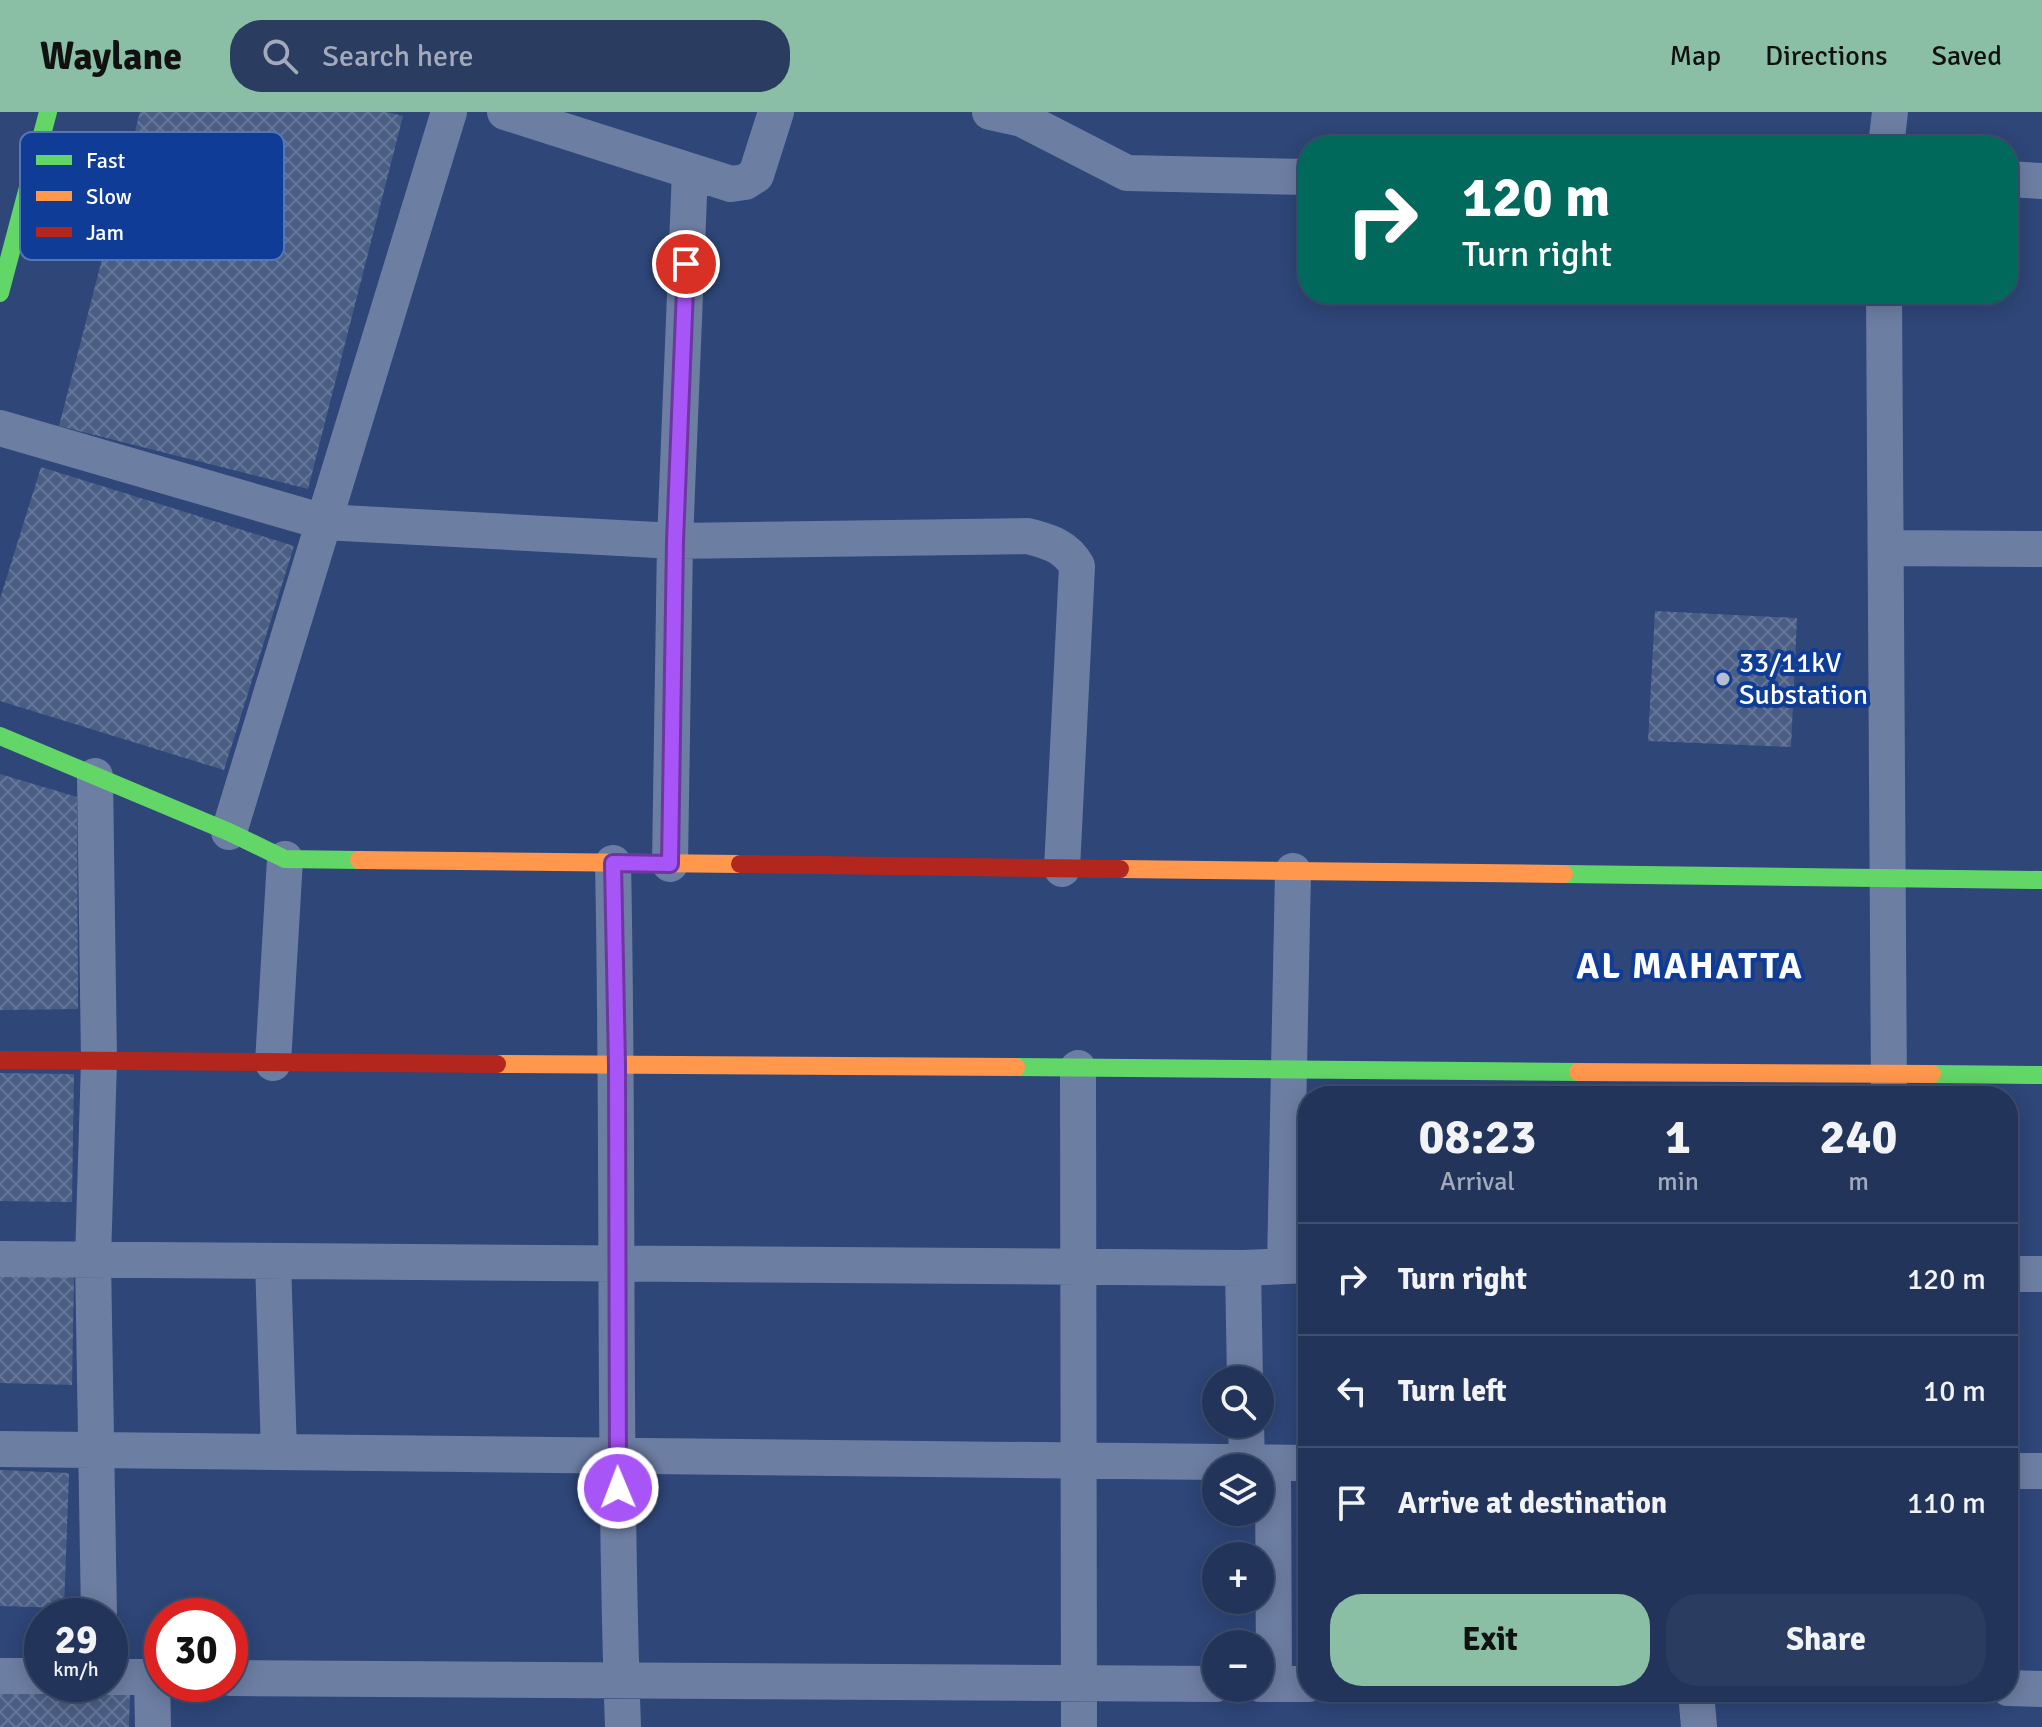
<!DOCTYPE html>
<meta charset="utf-8">
<style>
:root{--surface:#22345a;--page:#2a3c60;--text:#f1f3f6;--muted:#a2aabb;--line:#3f4f70;--accent:#8abfa5}
body{margin:0;font-family:Signika,sans-serif;background:var(--page);color:var(--text);height:100vh;display:flex;flex-direction:column;font-size:30px;white-space:nowrap}
*{box-sizing:border-box;margin:0}
p{font-size:26px;color:var(--muted)}
.icon{flex:none;width:44px;height:44px;fill:none;stroke:currentColor;stroke-width:2;stroke-linecap:round;stroke-linejoin:round}
.map{position:relative;flex:1;overflow:hidden}
.details{position:absolute;left:1298px;top:974px;width:720px;height:616px;display:flex;flex-direction:column;background:var(--surface);border-radius:32px;box-shadow:0 4px 20px #0003,0 0 0 2px var(--line)}
.details>*{flex:none}
.top-card{position:absolute;left:1298px;top:24px;width:720px;height:168px;border-radius:32px;box-shadow:0 4px 20px #0003,0 0 0 2px var(--line);background:#00695c;color:#fff;overflow:hidden}
.controls{position:absolute;left:1202px;top:1254px;display:grid;gap:16px}
.controls a{display:grid;place-items:center;width:72px;height:72px;border-radius:50%;background:var(--surface);box-shadow:0 4px 20px #0003,0 0 0 2px var(--line);font-size:40px}
.speed{position:absolute;left:24px;top:1486px;display:flex;gap:16px;font-size:40px;font-weight:700;text-align:center}
.speed>*{display:grid;place-content:center;width:104px;height:104px;border-radius:50%;background:var(--surface);box-shadow:0 4px 20px #0003,0 0 0 2px var(--line);line-height:1}
.speed small{font-size:20px;font-weight:400}
.speed .limit{border:12px solid #d22;background:#fff;color:#111}
.pin{position:absolute;display:grid;place-items:center;width:68px;height:68px;color:#fff;margin:-34px;border:4px solid #fff;border-radius:50%;box-shadow:0 2px 8px #0007}
.me{position:absolute;width:88px;margin:-44px;rotate:359deg;stroke-linejoin:round;filter:drop-shadow(0 0 6px #0008)}
.turn{display:flex;align-items:center;gap:28px;height:168px;padding:0 32px;font-size:36px}
.turn .icon{width:104px;height:104px;stroke-width:2.5}
.turn b{display:block;font-size:56px;line-height:68px}
.eta{display:flex;justify-content:space-evenly;align-items:center;height:136px;text-align:center}
.eta b{font-size:48px;font-weight:800;line-height:56px}
.primary-button{display:flex;gap:16px;margin-top:auto;padding:16px 32px}
.primary-button a{flex:1;height:92px;border-radius:32px;background:var(--accent);color:#111;font-size:32px;font-weight:800;line-height:92px;text-align:center}
.primary-button a+a{background:var(--page);color:var(--text)}
ul{padding:0;list-style:none}
li{display:flex;align-items:center;gap:24px;height:112px;padding:0 32px;border-top:2px solid var(--line)}
li div{flex:1}
li b{display:block;font-size:30px}
li em{font-style:normal}
header{display:flex;align-items:center;gap:48px;box-sizing:border-box;height:112px;padding:0 40px;background:var(--accent);color:#111}
header strong{font-size:38px}
nav{display:flex;gap:44px;margin-inline-start:auto;font-size:28px}
.search{width:560px;height:72px;background:var(--page);display:flex;align-items:center;gap:20px;box-sizing:border-box;padding:0 28px;border-radius:32px;color:var(--muted);font-size:30px}
.map>svg:first-child{display:block}
</style>
<header>
<strong>Waylane</strong>
<div class="search"><svg class="icon" aria-label="search" viewBox="0 0 24 24"><circle cx="10" cy="10" r="6"/><path d="M15 15l6 6"/></svg>Search here</div>
<nav><a>Map</a><a>Directions</a><a>Saved</a></nav>
</header>
<div class="map">
<svg width="2042" height="1615" viewBox="0 0 2042 1615">
<defs>
<pattern id="building-cross-hatch" width="8" height="8" patternUnits="userSpaceOnUse" patternTransform="scale(2)"><rect width="8" height="8" fill="#4a5e85"/><path d="M0 0l8 8M0 8l8-8" fill="none" stroke="#657697"/></pattern>
</defs>
<rect width="100%" height="100%" fill="#2e4678"/>
<!-- building -->
<path fill="url(#building-cross-hatch)" d="M 140,0 L 387,0 L 403,4 L 308,377 L 59,314 Z
M 41,355 L 294,434 L 224,658 L 0,589 L 0,487 Z
M 1655,499 L 1797,506 L 1791,635 L 1648,629 Z
M 0,662 L 77,685 L 78,897 L 0,898 Z
M 0,961 L 74,962 L 72,1090 L 0,1089 Z
M 0,1163 L 74,1164 L 72,1273 L 0,1271 Z
M 0,1358 L 69,1361 L 64,1496 L 0,1494 Z
M 0,1580 L 130,1582 L 129,1615 L 0,1615 Z"/>
<g fill="none" stroke-linecap="round" stroke-linejoin="round">
<!-- street -->
<path stroke="#6d7ea3" stroke-width="36" d="M 505,0 L 731,72 L 745,70 L 756,63 L 776,0
M 990,0 L 1022,7 L 1127,61 L 1308,65
M 1886,34 L 1890,0
M 2008,67 L 2042,69
M 1884,182 L 1889,984
M 0,316 L 324,410 L 675,429 L 1028,424 C 1050,430 1066,434 1077,454 L 1062,757
M 1886,436 L 2042,437
M 95,664 L 99,949 L 93,1147 L 99,1504
M 229,720 L 449,0
M 613,751 C 619,1039 613,1327 623,1615
M 670,752 L 675,429 L 690,59
M 273,951 L 285,747
M 1078,956 L 1079,1615
M 0,1147 L 1243,1156 L 1308,1153
M 273,1149 L 279,1340
M 1285,1153 L 1293,759
M 1243,1156 L 1245,1268
M 2008,1162 L 2042,1162
M 1246,1312 L 1247,1351
M 0,1337 L 1308,1351
M 1273,1351 L 1274,1572
M 2008,1359 L 2042,1359
M 0,1564 L 42,1564
M 110,1565 L 162,1565
M 152,1565 L 153,1615
M 230,1566 L 1216,1572
M 1260,1572 L 1308,1572
M 2008,1576 L 2042,1577
M 1696,1580 L 1699,1615"/>
<!-- fast -->
<path stroke="#63d668" stroke-width="18" d="M 0,181 L 48,0
M 0,624 L 229,720 L 285,747 L 359,748
M 1564,762 L 2042,768
M 1016,955 L 1578,960
M 1932,962 L 2042,963"/>
<!-- slow -->
<path stroke="#ff974d" stroke-width="18" d="M 359,748 L 740,752
M 1120,757 L 1564,762
M 497,952 L 1016,955
M 1578,960 L 1932,962"/>
<!-- jam -->
<path stroke="#b3261e" stroke-width="18" d="M 740,752 L 1120,757
M 0,948 L 497,952"/>
</g>
<g fill="none" stroke-linecap="round" stroke-linejoin="round">
<!-- route casing -->
<g stroke="#6d37a1" stroke-width="20">
<path id="route" d="M 618,1376 L 617,953 L 613,751 L 670,752 L 675,429 L 686,152"/>
</g>
<!-- route -->
<use href="#route" stroke="#a855f7" stroke-width="14"/>
</g>
<!-- markers -->
<circle fill="#b6bed0" stroke="#0f3c97" stroke-width="3" cx="1723" cy="567" r="8"/>
<g text-anchor="middle" dominant-baseline="central" stroke-width="8" stroke-linejoin="round" paint-order="stroke">
<!-- poi labels -->
<g font-size="28" fill="#fff" stroke="#0f3c97" text-anchor="start">
<text x="1739" y="551">33/11kV<tspan x="1739" dy="32">Substation</tspan></text>
</g>
<!-- district labels -->
<g font-size="36" font-weight="bold" letter-spacing="2" fill="#fff" stroke="#0f3c97">
<text x="1690" y="854">AL MAHATTA</text>
</g>
</g>
<!-- legend -->
<rect x="20" y="20" width="264" height="128" rx="12" fill="#0f3c97" stroke="#5776b6" stroke-width="2"/>
<rect x="36" y="43" width="36" height="10" fill="#63d668"/>
<rect x="36" y="79" width="36" height="10" fill="#ff974d"/>
<rect x="36" y="115" width="36" height="10" fill="#b3261e"/>
<g font-size="22" fill="#fff">
<text x="86" y="56">Fast</text>
<text x="86" y="92">Slow</text>
<text x="86" y="128">Jam</text>
</g>
</svg>
<div class="controls">
<a><svg class="icon" aria-label="search" viewBox="0 0 24 24"><circle cx="10" cy="10" r="6"/><path d="M15 15l6 6"/></svg></a>
<a><svg class="icon" aria-label="layers" viewBox="0 0 24 24"><path d="M12 4l9 5-9 5-9-5zM3 14l9 5 9-5"/></svg></a>
<a>+</a>
<a>−</a>
</div>
<div class="speed"><div>29<small>km/h</small></div><div class="limit">30</div></div>
<div class="pin" style="left:686px;top:152px;background:#d93025"><svg class="icon" aria-label="arrive" viewBox="0 0 24 24"><path d="M6 21V4h12l-3 4 3 4H6"/></svg></div>
<svg class="me" style="left:618px;top:1376px" viewBox="-20 -20 40 40"><circle r="17" fill="#a855f7" stroke="#fff" stroke-width="3"/><path d="M0-11L8 9 0 5-8 9z" fill="#fff"/></svg>
<div class="top-card">
<div class="turn"><svg class="icon" aria-label="right" viewBox="0 0 24 24"><path d="M7 20v-9h11M14 6l5 5-5 5"/></svg><div><b>120 m</b>Turn right</div></div>
</div>
<section class="details">
<div class="eta">
<div><b>08:23</b><p>Arrival</p></div>
<div><b>1</b><p>min</p></div>
<div><b>240</b><p>m</p></div>
</div>
<ul>
<li><svg class="icon" aria-label="right" viewBox="0 0 24 24"><path d="M7 20v-9h11M14 6l5 5-5 5"/></svg><div><b>Turn right</b></div><em>120 m</em></li>
<li><svg class="icon" aria-label="left" viewBox="0 0 24 24"><path d="M17 20v-9H6M10 6l-5 5 5 5"/></svg><div><b>Turn left</b></div><em>10 m</em></li>
<li><svg class="icon" aria-label="arrive" viewBox="0 0 24 24"><path d="M6 21V4h12l-3 4 3 4H6"/></svg><div><b>Arrive at destination</b></div><em>110 m</em></li>
</ul>
<div class="primary-button"><a>Exit</a><a>Share</a></div>
</section>
</div>
